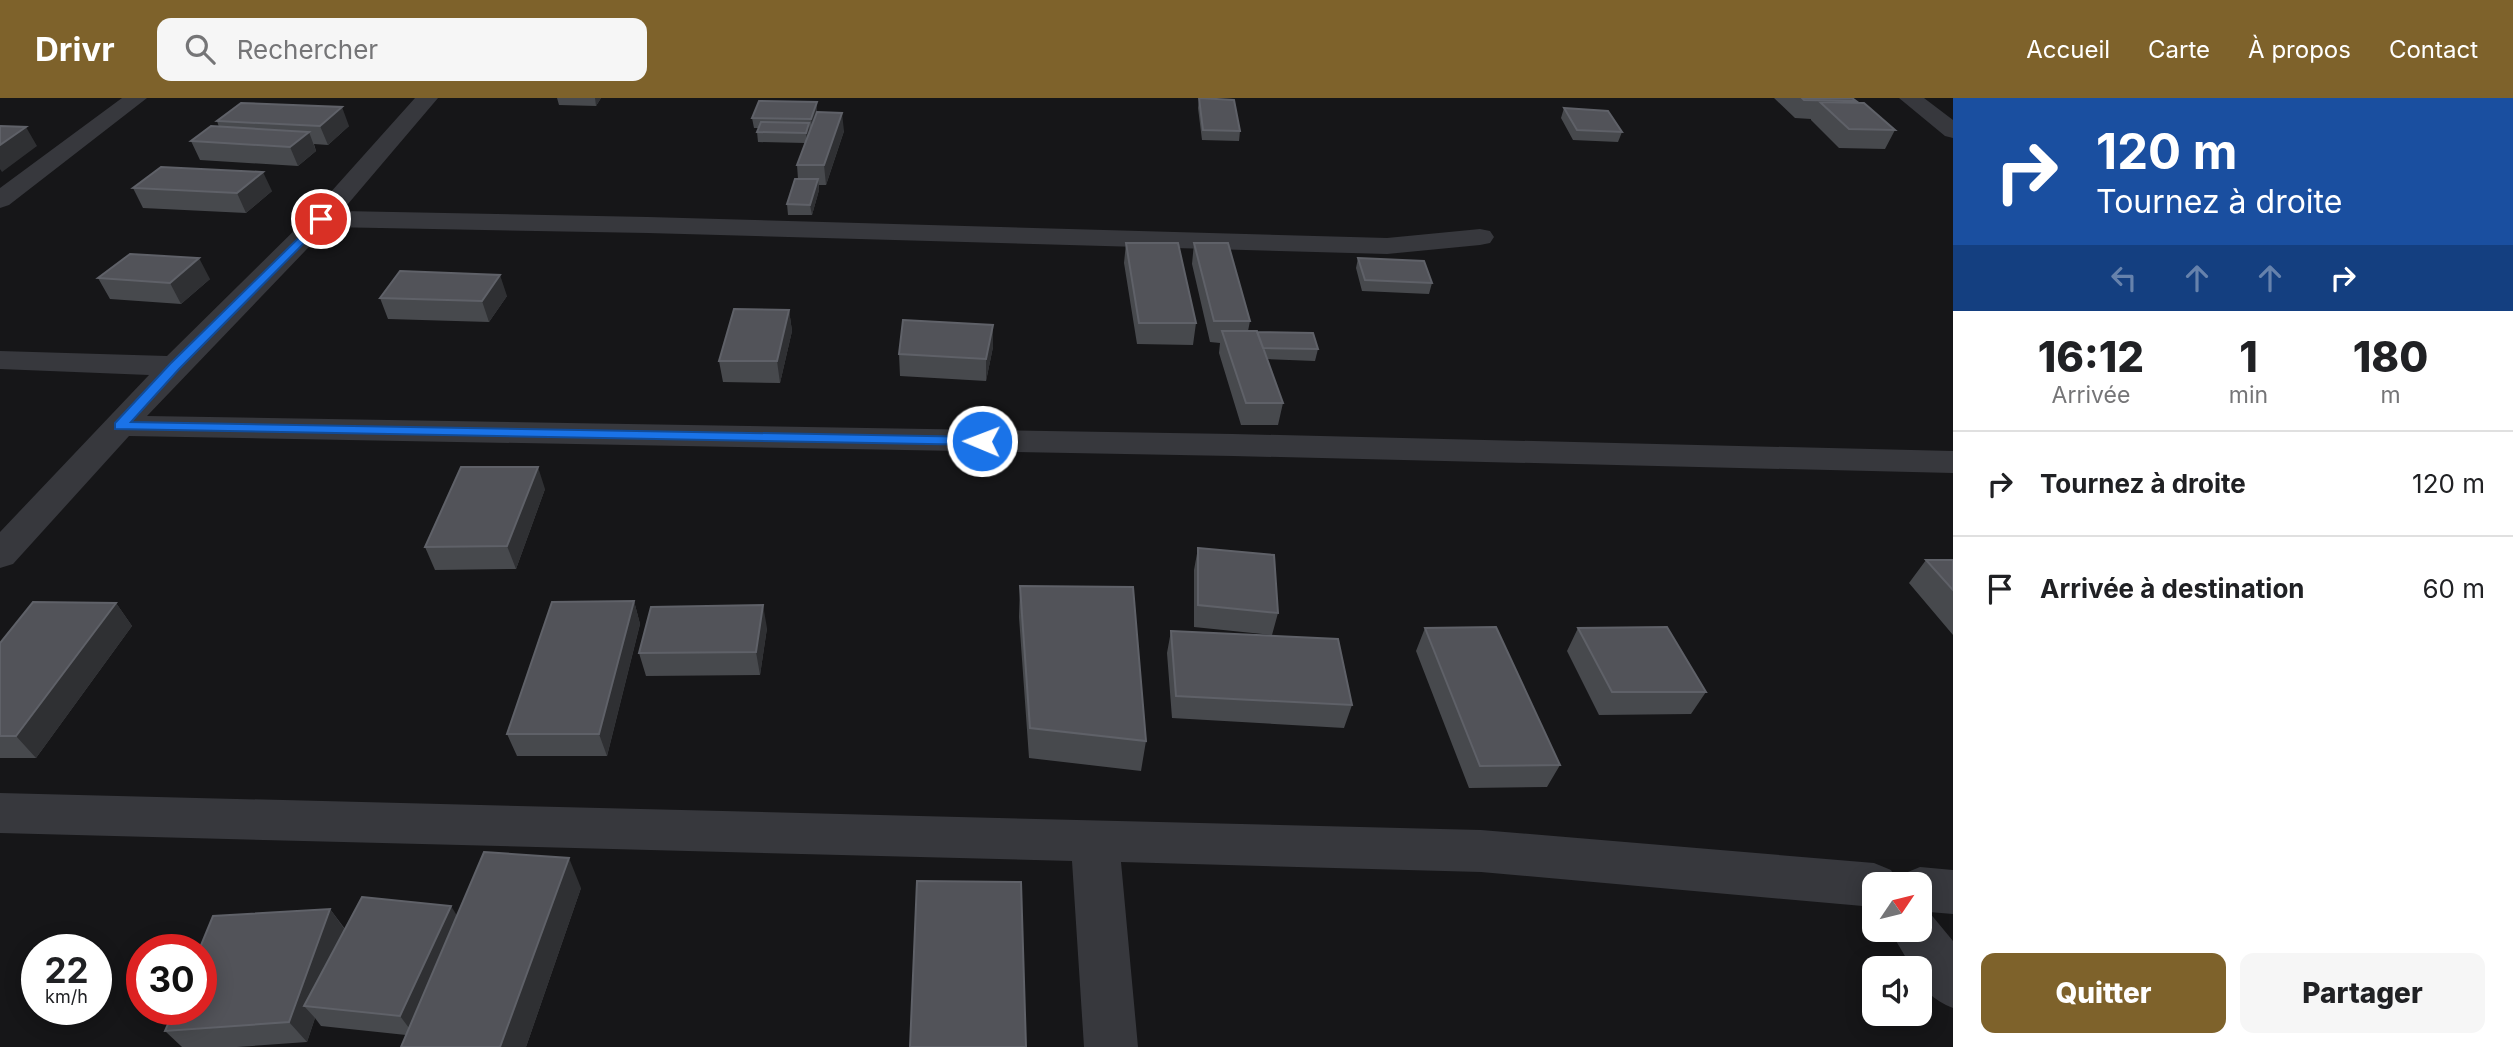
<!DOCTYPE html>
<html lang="fr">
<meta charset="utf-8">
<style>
:root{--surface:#fff;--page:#f6f6f6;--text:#202124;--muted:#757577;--line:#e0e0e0;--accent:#7e622b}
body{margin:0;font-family:Inter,sans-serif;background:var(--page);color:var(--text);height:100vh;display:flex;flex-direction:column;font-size:26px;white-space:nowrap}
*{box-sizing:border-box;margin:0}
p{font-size:23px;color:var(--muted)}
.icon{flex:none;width:38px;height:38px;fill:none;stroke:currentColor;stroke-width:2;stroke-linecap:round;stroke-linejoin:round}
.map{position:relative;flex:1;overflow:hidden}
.details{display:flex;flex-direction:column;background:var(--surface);width:560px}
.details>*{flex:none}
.guide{background:#1a4fa0;color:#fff;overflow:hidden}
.needle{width:46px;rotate:55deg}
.fabs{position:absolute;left:1862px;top:774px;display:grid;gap:14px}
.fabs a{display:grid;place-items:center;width:70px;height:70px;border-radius:14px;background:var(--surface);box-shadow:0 4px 18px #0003;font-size:35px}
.speed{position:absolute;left:21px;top:836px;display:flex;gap:14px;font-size:35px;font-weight:700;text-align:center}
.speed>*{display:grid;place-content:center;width:91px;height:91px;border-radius:50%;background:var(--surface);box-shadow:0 4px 18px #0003;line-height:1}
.speed small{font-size:18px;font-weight:400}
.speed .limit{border:10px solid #d22;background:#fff;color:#111}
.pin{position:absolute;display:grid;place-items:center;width:60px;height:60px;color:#fff;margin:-30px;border:4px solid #fff;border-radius:50%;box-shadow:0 2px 7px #0007}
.me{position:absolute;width:77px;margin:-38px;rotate:271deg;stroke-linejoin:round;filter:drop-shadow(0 0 5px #0008)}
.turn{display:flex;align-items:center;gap:24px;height:147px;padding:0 28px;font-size:32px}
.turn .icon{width:91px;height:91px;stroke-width:2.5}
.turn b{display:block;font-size:49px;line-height:60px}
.lanes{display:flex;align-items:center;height:66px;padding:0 28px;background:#0003;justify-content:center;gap:35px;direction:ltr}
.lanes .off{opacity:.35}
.eta{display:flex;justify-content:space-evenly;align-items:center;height:119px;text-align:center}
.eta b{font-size:42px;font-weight:800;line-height:49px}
.primary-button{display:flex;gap:14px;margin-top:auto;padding:14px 28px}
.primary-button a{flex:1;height:80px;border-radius:14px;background:var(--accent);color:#fff;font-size:28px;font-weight:800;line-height:80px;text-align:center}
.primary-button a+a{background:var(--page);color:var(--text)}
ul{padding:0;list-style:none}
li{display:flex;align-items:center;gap:21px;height:105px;padding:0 28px;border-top:2px solid var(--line)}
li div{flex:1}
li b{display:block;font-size:26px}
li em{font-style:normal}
header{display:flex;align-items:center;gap:42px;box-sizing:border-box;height:98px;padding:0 35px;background:var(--accent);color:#fff}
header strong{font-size:33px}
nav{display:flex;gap:38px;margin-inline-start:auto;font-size:24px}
.search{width:490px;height:63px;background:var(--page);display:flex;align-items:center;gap:18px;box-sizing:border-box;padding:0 24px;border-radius:14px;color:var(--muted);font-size:26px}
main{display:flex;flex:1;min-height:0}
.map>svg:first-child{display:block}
</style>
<header>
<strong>Drivr</strong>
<div class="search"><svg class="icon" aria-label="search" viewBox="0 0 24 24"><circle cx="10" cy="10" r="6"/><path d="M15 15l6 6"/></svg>Rechercher</div>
<nav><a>Accueil</a><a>Carte</a><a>À propos</a><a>Contact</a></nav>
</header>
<main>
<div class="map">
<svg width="1953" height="949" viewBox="0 0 1953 949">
<rect width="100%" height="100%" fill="#161618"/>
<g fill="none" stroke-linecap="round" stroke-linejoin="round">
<!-- minor -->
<path fill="#37383d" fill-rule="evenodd" d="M 122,0 L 147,0 L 9,107 L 0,110 L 0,90 Z
M 415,0 L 438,0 L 342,113 L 648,119 L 1387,140 L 1480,131 L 1490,133 L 1494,139 L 1490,145 L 1480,147 L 1387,156 L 648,135 L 328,129 L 147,318 L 1233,336 L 1953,353 L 1953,375 L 1233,358 L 129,338 L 13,466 L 0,470 L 0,434 L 149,277 L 0,271 L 0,253 L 167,258 L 312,115 Z
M 1899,0 L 1924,0 L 1953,22 L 1953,40 L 1945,38 Z
M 0,695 L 1481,732 L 1874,765 L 1891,772 L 1898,786 L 1903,776 L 1920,769 L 1953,772 L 1953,816 L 1929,814 L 1953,843 L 1953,910 C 1934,902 1920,892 1920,870 L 1912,870 L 1889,831 L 1920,831 L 1920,786 L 1874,786 L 1874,809 L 1481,774 L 1121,764 L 1138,949 L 1084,949 L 1072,763 L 0,735 Z"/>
</g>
<!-- wall -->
<path fill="#47494d" d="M 557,0 L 601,0 L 596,8 L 559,7 Z
M 1199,0 L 1240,33 L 1239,43 L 1202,42 L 1198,10 Z
M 1774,0 L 1852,0 L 1856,3 L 1855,5 L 1895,32 L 1885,51 L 1839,50 L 1811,22 L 1811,21 L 1795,20 Z
M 1564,10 L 1622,34 L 1618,44 L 1573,42 L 1561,20 Z
M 817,14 L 844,33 L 826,87 L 819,87 L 819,92 L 812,117 L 788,117 L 787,106 L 798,81 L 797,67 L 805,45 L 758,44 L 757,34 L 759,30 L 754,30 L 752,20 Z
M 217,23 L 349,28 L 328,47 L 314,46 L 316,53 L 298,68 L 200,62 L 191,43 L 219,29 Z
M 133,90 L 272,93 L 246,115 L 143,110 Z
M 1126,145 L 1196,225 L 1193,247 L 1137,246 L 1124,165 Z
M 1194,145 L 1250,223 L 1248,233 L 1318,251 L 1315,263 L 1267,261 L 1283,305 L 1278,327 L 1241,327 L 1219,255 L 1220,245 L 1210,244 L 1192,166 Z
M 1358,160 L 1432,185 L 1429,196 L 1362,193 L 1356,170 Z
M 98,180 L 210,181 L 181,206 L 110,201 Z
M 507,198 L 489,224 L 388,221 L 380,200 Z
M 789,212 L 792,233 L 780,285 L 723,284 L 719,263 Z
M 993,227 L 993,249 L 986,283 L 900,278 L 899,256 Z
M 545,391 L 516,471 L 435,472 L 425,449 Z
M 1198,450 L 1278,515 L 1272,537 L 1194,529 L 1194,472 Z
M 1926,462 L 1953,462 L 1953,537 L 1909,485 Z
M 1020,488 L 1146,643 L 1141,673 L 1029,660 L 1019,519 Z
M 634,503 L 640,526 L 607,658 L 517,658 L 507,636 Z
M 116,505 L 132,528 L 36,660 L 0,660 L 0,545 Z
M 767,530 L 760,577 L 646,578 L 639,555 Z
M 1425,530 L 1560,667 L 1547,689 L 1469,690 L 1416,553 Z
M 1578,530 L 1706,594 L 1691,616 L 1599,617 L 1567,553 Z
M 1171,533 L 1352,607 L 1344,630 L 1172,620 L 1167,555 Z
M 581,790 L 526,949 L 401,949 L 406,937 L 321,928 L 315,920 L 307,944 L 237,949 L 182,949 L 165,933 L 330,811 L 345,831 L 457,817 Z"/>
<!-- shaded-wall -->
<path fill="#2f3033" d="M 595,0 L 601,0 L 596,8 Z
M 817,4 L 817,13 L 812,31 L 811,21 Z
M 342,9 L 349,28 L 328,47 L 320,28 Z
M 842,15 L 844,33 L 826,87 L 824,67 Z
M 809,25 L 810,35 L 807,45 L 806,35 Z
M 26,29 L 37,48 L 2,74 L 0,71 L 0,47 Z
M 309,34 L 316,53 L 298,68 L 290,49 Z
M 263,74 L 272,93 L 246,115 L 237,95 Z
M 818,81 L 819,92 L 812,117 L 810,107 Z
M 199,160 L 210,181 L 181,206 L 170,185 Z
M 500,177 L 507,198 L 489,224 L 482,203 Z
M 789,212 L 792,233 L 780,285 L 777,263 Z
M 993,227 L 993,249 L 986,283 L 986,261 Z
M 538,369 L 545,391 L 516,471 L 507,448 Z
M 634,503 L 640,526 L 607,658 L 599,636 Z
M 116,505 L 132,528 L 36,660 L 16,638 Z
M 763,507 L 767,530 L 760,577 L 756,554 Z
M 569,760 L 581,790 L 526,949 L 500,949 Z
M 451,808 L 464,829 L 415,938 L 400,918 Z
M 330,811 L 345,832 L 304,908 L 315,920 L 307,944 L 289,924 Z"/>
<!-- building -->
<path fill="#525359" stroke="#5f6168" stroke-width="2" d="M 1199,0 L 1234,2 L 1240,33 L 1203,32 Z
M 1802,0 L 1852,0 L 1856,3 L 1804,2 Z
M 759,3 L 817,4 L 811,21 L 752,20 Z
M 1820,4 L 1864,5 L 1895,32 L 1849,31 Z
M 241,5 L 342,9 L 320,28 L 217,23 Z
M 1564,10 L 1608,13 L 1622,34 L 1577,32 Z
M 817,14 L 842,15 L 824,67 L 797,67 Z
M 761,24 L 809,25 L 806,35 L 757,34 Z
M 0,28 L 26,29 L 0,47 Z
M 211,28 L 309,34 L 290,49 L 191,43 Z
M 161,69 L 263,74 L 237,95 L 133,90 Z
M 795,81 L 818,81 L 810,107 L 787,106 Z
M 1126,145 L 1178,145 L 1196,225 L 1139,225 Z
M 1194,145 L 1228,145 L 1250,223 L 1214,223 Z
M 130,156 L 199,160 L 170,185 L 98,180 Z
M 1358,160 L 1424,163 L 1432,185 L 1365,182 Z
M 400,173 L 500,177 L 482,203 L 380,200 Z
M 734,211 L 789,212 L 777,263 L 719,263 Z
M 903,222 L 993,227 L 986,261 L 899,256 Z
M 1222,233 L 1257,233 L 1283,305 L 1246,305 Z
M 1257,234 L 1313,235 L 1318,251 L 1263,250 Z
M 461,369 L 538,369 L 507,448 L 425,449 Z
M 1198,450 L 1274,457 L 1278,515 L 1198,507 Z
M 1926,462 L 1953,462 L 1953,492 Z
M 1020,488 L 1133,489 L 1146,643 L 1030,630 Z
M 634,503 L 599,636 L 507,636 L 552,504 Z
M 33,504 L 116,505 L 16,638 L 0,638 L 0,545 Z
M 763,507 L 756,554 L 639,555 L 651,509 Z
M 1496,529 L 1560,667 L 1480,668 L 1425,530 Z
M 1667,529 L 1706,594 L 1612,594 L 1578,530 Z
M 1171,533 L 1338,541 L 1352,607 L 1176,598 Z
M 484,754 L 569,760 L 500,949 L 401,949 Z
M 917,783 L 1021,784 L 1026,949 L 910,949 Z
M 362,799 L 451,808 L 400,918 L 304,908 Z
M 330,811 L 289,924 L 165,933 L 174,912 L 201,912 L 201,852 L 199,852 L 213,818 Z"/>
<!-- route -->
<path fill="#1a73e8" stroke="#114b97" stroke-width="2" d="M 321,118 L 326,121 L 325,124 L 179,271 L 131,324 L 982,339 L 989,343 L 982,347 L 115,331 L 115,325 L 170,266 Z"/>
</svg>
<div class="fabs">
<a><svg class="needle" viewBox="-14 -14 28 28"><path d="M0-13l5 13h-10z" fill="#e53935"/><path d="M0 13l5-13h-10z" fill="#757577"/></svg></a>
<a><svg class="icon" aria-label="sound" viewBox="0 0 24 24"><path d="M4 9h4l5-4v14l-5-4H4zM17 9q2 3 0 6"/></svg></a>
</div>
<div class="speed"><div>22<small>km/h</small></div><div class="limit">30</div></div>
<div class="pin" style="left:321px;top:121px;background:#d93025"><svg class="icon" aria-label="arrive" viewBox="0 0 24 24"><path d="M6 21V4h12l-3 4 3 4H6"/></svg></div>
<svg class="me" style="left:982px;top:343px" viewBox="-20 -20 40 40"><circle r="17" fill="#1a73e8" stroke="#fff" stroke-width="3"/><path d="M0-11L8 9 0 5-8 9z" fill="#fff"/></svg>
</div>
<section class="details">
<div class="guide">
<div class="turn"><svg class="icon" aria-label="right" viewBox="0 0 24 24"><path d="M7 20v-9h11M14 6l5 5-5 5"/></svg><div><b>120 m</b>Tournez à droite</div></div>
<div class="lanes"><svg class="icon off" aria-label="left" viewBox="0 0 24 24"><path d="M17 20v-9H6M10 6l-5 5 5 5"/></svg><svg class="icon off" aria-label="ahead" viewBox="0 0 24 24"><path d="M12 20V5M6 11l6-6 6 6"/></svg><svg class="icon off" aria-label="ahead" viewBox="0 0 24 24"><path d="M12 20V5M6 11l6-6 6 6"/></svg><svg class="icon" aria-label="right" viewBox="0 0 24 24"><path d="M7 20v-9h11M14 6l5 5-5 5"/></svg></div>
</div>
<div class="eta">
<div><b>16:12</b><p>Arrivée</p></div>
<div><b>1</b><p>min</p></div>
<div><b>180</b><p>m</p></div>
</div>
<ul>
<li><svg class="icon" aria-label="right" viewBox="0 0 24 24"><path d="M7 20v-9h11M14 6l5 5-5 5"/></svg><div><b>Tournez à droite</b></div><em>120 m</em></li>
<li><svg class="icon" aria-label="arrive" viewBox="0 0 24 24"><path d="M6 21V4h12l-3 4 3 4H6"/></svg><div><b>Arrivée à destination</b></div><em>60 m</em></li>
</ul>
<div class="primary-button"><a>Quitter</a><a>Partager</a></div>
</section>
</main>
